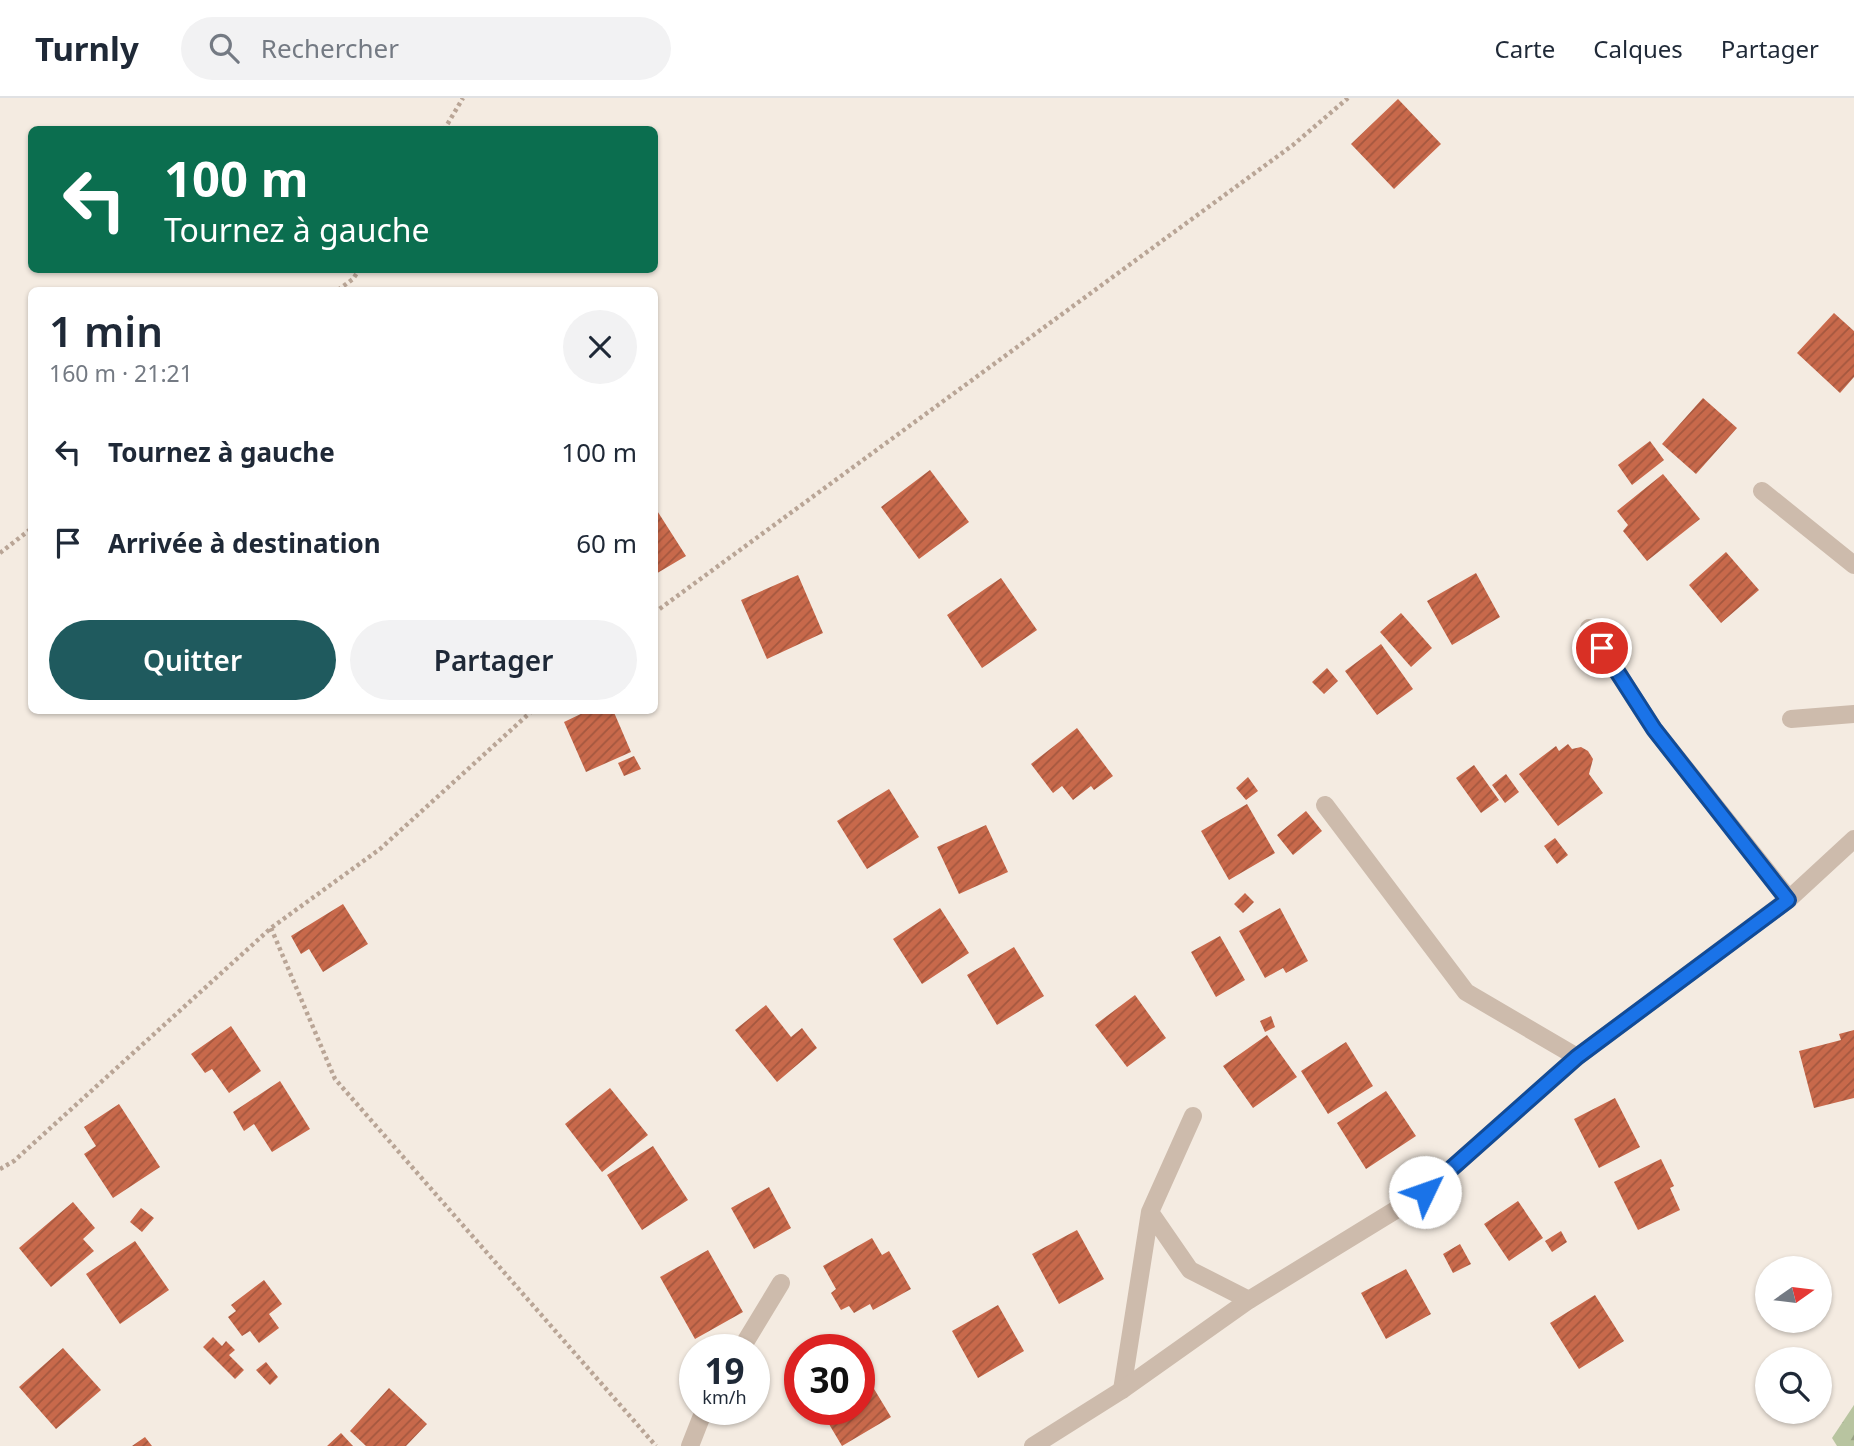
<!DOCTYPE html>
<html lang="fr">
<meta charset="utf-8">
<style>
:root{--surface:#fff;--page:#f2f2f3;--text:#1f2937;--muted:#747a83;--line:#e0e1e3;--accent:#1f5a5e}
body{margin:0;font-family:"Noto Sans",sans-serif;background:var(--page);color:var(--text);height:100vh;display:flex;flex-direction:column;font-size:26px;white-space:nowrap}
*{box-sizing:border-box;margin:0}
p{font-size:23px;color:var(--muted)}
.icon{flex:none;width:38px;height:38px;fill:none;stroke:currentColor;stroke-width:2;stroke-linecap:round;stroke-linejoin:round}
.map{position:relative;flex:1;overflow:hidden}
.side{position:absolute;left:28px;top:189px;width:630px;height:427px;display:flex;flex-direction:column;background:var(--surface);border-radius:10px;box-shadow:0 2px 5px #0004}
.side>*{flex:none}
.hud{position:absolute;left:28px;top:28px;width:630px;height:147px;border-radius:10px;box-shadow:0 2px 5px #0004;background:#0b6e4f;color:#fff;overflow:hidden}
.needle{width:46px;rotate:76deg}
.tools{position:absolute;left:1755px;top:1158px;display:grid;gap:14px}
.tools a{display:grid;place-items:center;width:77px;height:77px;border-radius:50%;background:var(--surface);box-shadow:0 2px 5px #0004;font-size:35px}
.speed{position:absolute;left:679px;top:1236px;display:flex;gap:14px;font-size:35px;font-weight:700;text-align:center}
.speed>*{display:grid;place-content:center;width:91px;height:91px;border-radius:50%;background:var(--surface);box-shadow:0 2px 5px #0004;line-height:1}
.speed small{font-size:18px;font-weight:400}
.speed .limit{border:10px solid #d22;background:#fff;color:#111}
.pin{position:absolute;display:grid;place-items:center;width:60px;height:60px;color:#fff;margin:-30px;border:4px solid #fff;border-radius:50%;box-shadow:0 2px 7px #0007}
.me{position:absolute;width:77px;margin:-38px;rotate:48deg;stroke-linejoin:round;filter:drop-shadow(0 0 5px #0008)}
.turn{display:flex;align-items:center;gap:24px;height:147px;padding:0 21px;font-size:32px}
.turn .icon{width:91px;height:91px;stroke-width:2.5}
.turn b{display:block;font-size:49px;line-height:60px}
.round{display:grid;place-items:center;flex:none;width:74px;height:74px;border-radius:37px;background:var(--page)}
.summary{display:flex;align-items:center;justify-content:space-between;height:119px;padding:0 21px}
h1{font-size:42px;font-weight:600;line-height:52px}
.action{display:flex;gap:14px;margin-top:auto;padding:14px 21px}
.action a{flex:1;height:80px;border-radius:42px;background:var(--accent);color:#fff;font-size:28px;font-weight:600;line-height:80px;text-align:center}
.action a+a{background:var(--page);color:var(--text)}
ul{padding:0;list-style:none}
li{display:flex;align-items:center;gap:21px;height:91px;padding:0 21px}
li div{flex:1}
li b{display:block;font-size:26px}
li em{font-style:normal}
header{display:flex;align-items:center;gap:42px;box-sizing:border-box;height:98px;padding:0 35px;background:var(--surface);border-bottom:2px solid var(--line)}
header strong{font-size:33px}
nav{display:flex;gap:38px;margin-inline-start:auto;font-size:24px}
.search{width:490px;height:63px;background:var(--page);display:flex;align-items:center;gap:18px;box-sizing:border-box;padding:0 24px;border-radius:38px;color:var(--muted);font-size:26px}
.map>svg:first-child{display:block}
</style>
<header>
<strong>Turnly</strong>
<div class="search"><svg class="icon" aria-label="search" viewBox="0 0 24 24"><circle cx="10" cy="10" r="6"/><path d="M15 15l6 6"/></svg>Rechercher</div>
<nav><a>Carte</a><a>Calques</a><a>Partager</a></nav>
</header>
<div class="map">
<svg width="1854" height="1348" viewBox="0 0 1854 1348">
<defs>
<pattern id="forest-firs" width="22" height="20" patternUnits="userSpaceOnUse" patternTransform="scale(1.75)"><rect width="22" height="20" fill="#b8c4a0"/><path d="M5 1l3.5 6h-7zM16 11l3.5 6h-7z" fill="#97a083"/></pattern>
<pattern id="building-hatch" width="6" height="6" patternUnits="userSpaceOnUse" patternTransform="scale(1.75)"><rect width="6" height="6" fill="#c8694b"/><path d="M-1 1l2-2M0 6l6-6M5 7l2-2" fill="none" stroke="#a4573f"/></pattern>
</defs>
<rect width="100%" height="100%" fill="#f4ebe1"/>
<!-- forest -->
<path fill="url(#forest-firs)" d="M 1854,1307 L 1854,1348 L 1837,1348 L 1832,1340 Z"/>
<!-- building -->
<path fill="url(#building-hatch)" d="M 1398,1 L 1441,46 L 1394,91 L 1351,46 Z
M 1834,215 L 1854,233 L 1854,279 L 1840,295 L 1797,255 Z
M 1703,300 L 1737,330 L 1696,376 L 1662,346 Z
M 1650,343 L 1664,362 L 1632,387 L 1618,367 Z
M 930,372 L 969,424 L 919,461 L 881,409 Z
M 1663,376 L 1700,421 L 1647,463 L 1623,433 L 1628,427 L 1617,413 Z
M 656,411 L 686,458 L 654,477 L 654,412 Z
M 1726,454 L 1759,492 L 1721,525 L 1689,487 Z
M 1476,475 L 1500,519 L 1452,547 L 1427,503 Z
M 798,477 L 823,535 L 767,561 L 741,502 Z
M 1001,480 L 1037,532 L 982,570 L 947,517 Z
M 1401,515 L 1432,550 L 1411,569 L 1380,534 Z
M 1381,546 L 1413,591 L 1377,617 L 1345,573 Z
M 1327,570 L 1338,583 L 1324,596 L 1312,584 Z
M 589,612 L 613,612 L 631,654 L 586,674 L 564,624 Z
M 1077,630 L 1113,678 L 1094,692 L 1091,688 L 1073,702 L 1062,688 L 1053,695 L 1031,666 Z
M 1568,646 L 1572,651 L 1581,649 L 1588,653 L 1593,661 L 1589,676 L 1603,695 L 1558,728 L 1519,676 L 1556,648 L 1559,653 Z
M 634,658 L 641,671 L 624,678 L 618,665 Z
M 1474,667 L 1499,702 L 1481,715 L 1456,680 Z
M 1506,676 L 1519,694 L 1505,705 L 1492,687 Z
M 1248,679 L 1258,693 L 1246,702 L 1236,690 Z
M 889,691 L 919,739 L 867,771 L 837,723 Z
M 1247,706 L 1275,755 L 1229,782 L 1201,733 Z
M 1306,713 L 1322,733 L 1293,757 L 1277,737 Z
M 986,727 L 1008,774 L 959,796 L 937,749 Z
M 1555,740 L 1568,757 L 1557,766 L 1544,748 Z
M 1245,795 L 1254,804 L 1243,815 L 1234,806 Z
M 343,806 L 368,846 L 323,874 L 309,851 L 301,856 L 291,838 Z
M 940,810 L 969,855 L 922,886 L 893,841 Z
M 1280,810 L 1308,863 L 1286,875 L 1283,870 L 1265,880 L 1239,833 Z
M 1220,838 L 1245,882 L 1216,899 L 1191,854 Z
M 1014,849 L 1044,898 L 997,927 L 967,877 Z
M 1135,897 L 1166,940 L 1127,969 L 1095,927 Z
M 766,907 L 791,939 L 802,930 L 817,950 L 777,984 L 735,932 Z
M 1271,918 L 1275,929 L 1265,934 L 1260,923 Z
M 231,928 L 261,973 L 229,995 L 212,971 L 205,975 L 191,956 Z
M 1854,932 L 1854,1000 L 1814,1010 L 1799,953 L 1841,942 L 1839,936 Z
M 1267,937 L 1297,979 L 1253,1010 L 1223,968 Z
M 1346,944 L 1373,988 L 1328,1016 L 1301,973 Z
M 280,983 L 310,1031 L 272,1054 L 254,1026 L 244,1033 L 233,1014 Z
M 610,990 L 648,1037 L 602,1074 L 565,1026 Z
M 1386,993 L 1416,1038 L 1366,1071 L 1337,1025 Z
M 1615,1000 L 1640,1049 L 1599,1070 L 1574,1021 Z
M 119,1006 L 160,1069 L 113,1100 L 84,1056 L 96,1048 L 84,1029 Z
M 653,1048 L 688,1102 L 642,1132 L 607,1077 Z
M 1661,1061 L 1674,1088 L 1670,1090 L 1680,1112 L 1638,1132 L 1614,1084 Z
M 769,1089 L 791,1130 L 754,1151 L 731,1110 Z
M 1518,1103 L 1543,1140 L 1509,1163 L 1484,1126 Z
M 73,1104 L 95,1130 L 83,1141 L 94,1153 L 51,1189 L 19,1150 Z
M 141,1110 L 154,1120 L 142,1134 L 130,1124 Z
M 1077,1132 L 1104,1181 L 1059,1206 L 1032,1156 Z
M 1561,1133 L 1567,1144 L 1552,1154 L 1545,1143 Z
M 872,1140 L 882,1157 L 889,1153 L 911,1191 L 873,1212 L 870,1206 L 854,1215 L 849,1208 L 841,1212 L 831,1195 L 836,1191 L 823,1168 Z
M 135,1143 L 169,1192 L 120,1226 L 86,1176 Z
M 1460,1146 L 1471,1166 L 1453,1175 L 1443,1156 Z
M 708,1152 L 743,1214 L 695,1241 L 660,1179 Z
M 1406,1171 L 1431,1216 L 1386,1241 L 1361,1195 Z
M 264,1182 L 282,1206 L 269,1216 L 279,1230 L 259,1245 L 250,1233 L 242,1238 L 228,1219 L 236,1213 L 231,1207 Z
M 1595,1197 L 1624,1243 L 1579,1271 L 1550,1225 Z
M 998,1207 L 1024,1253 L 978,1280 L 952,1233 Z
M 213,1239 L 222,1248 L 226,1243 L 235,1252 L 229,1257 L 244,1272 L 235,1281 L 203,1249 Z
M 63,1250 L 101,1292 L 56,1331 L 19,1289 Z
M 266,1264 L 278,1279 L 270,1287 L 256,1272 Z
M 859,1266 L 891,1319 L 842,1348 L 820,1311 L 859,1311 Z
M 389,1290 L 427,1326 L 406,1348 L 366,1348 L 350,1333 Z
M 341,1335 L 353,1348 L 327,1348 Z
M 145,1339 L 152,1348 L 132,1348 Z"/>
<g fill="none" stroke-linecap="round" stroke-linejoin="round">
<!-- path -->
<path stroke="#b9a596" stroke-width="4.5" stroke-dasharray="3.5 3.5" stroke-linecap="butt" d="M 444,32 L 463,0
M 338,192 L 353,181 L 359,172
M 0,455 L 32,430
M 654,515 L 1293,47 L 1348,0
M 271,830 L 335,981 L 656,1348
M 0,1071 L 14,1063 L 271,830 L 380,751 L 533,612"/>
<!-- service -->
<path stroke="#cdbbac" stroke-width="18" d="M 1762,393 L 1854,467
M 1589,530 L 1654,631 L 1789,801
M 1791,621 L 1854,616
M 1325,707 L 1466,894 L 1577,959
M 1150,1114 L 1190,1172 L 1249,1202
M 741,1251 L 781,1185
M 1122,1292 L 1150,1114 L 1193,1018
M 690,1348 L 701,1320 L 706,1311"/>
<!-- minor -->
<path stroke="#cdbbac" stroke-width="18" d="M 1033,1348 L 1122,1292 L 1249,1202 L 1425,1094 L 1577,959 L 1789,801 L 1854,741"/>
</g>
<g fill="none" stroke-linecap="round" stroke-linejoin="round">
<!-- route casing -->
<g stroke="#114b97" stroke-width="18">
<path id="route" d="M 1425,1094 L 1577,959 L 1788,802 L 1654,631 L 1602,550"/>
</g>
<!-- route -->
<use href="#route" stroke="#1a73e8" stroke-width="12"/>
</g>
</svg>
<div class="tools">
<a><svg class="needle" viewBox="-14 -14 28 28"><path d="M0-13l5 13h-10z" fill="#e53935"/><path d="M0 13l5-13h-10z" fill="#747a83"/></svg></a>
<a><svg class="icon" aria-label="search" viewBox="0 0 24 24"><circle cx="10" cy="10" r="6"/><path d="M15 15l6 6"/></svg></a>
</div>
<div class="speed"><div>19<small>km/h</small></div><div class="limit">30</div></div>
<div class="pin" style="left:1602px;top:550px;background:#d93025"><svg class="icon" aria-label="arrive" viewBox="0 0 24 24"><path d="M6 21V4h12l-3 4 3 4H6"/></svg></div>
<svg class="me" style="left:1425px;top:1094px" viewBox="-20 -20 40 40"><circle r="19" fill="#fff"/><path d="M0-13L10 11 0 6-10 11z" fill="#1a73e8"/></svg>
<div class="hud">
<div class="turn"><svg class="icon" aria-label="left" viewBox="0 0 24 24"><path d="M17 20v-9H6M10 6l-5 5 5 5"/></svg><div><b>100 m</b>Tournez à gauche</div></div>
</div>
<section class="side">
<div class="summary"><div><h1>1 min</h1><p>160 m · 21:21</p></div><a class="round"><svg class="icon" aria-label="close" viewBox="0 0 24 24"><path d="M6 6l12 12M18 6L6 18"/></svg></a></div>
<ul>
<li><svg class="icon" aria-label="left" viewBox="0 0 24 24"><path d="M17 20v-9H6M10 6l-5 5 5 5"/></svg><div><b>Tournez à gauche</b></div><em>100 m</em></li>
<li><svg class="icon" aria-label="arrive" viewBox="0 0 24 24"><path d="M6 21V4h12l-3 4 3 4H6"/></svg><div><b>Arrivée à destination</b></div><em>60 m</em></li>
</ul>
<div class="action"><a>Quitter</a><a>Partager</a></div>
</section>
</div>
